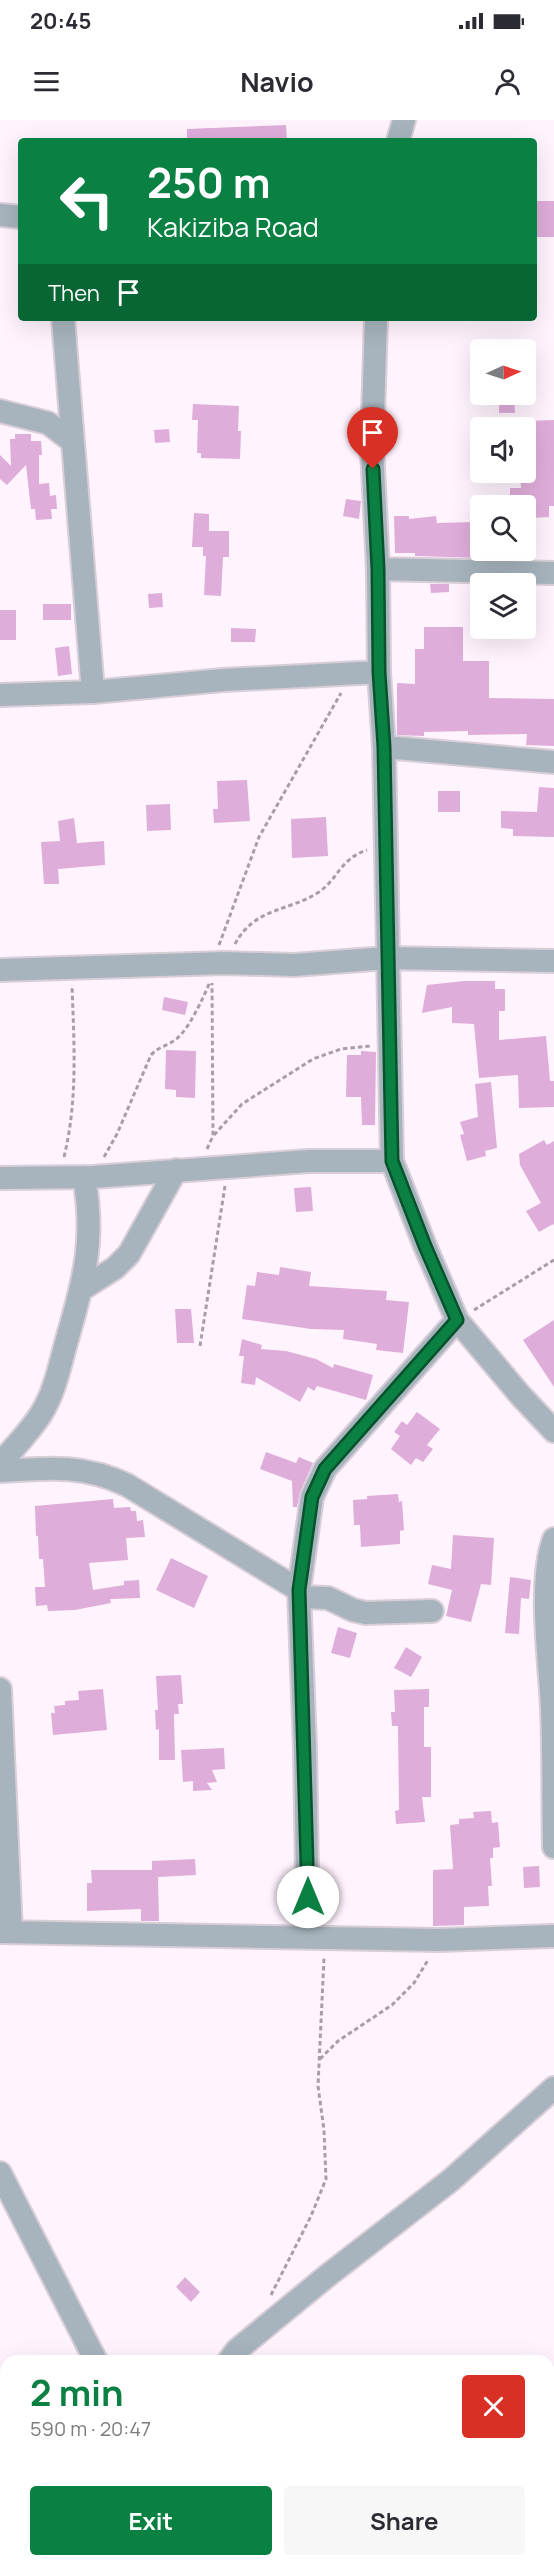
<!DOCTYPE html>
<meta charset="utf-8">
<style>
:root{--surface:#fff;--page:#f7f7f7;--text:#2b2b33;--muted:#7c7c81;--accent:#0b8043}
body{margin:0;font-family:Manrope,sans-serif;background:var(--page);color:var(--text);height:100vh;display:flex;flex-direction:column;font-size:22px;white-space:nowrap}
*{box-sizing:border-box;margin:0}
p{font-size:20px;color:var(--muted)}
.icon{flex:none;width:33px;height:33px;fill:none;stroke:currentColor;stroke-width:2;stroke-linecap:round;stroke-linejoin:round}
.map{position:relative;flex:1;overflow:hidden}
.sheet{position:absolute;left:0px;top:2235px;width:555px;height:212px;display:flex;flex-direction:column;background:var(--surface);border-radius:18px 18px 0 0;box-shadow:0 6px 24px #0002}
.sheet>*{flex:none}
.banner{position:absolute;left:18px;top:18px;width:519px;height:183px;border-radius:6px;box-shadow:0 6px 24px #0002;background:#0b8043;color:#fff;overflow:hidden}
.needle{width:39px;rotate:87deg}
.controls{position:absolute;left:470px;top:219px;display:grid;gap:12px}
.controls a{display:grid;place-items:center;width:66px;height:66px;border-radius:6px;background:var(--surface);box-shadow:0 6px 24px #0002;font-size:30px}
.pin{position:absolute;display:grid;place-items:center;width:51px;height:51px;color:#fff;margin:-62px -26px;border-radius:50% 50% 50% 0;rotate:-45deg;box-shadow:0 0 6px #0007}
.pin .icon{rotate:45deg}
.me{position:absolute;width:66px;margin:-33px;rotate:0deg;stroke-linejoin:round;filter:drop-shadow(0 0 4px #0008)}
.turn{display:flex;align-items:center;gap:21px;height:126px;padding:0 30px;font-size:27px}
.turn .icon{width:78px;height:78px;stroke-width:2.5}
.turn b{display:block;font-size:42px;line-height:51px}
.then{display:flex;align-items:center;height:57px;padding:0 30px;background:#0003;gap:12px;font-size:22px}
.round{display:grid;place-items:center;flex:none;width:63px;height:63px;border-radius:6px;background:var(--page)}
.overview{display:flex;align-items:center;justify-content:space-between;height:102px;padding:0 30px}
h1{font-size:36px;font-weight:700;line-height:45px;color:var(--accent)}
.cta{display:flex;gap:12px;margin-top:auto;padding:12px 30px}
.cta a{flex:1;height:69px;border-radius:6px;background:var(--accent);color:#fff;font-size:24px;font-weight:700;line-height:69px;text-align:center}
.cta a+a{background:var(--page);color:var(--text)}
.status{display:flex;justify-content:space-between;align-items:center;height:42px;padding:0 30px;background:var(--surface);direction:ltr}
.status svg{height:16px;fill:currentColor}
header{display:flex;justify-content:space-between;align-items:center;height:78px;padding:0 30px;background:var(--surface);font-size:27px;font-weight:700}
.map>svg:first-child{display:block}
</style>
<div class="status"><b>20:45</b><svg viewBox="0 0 49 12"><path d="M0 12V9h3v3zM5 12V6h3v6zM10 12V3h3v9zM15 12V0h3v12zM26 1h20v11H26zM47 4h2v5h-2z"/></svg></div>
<header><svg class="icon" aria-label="menu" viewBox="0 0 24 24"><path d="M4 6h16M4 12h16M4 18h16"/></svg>Navio<svg class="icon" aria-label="person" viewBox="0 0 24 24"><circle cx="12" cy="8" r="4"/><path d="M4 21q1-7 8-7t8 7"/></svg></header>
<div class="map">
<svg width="554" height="2446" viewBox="0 0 554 2446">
<rect width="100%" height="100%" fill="#fff3fd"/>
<!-- building -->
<path fill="#dfadda" d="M 286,5 L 287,21 L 187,21 L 187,9 Z
M 534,81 L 554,81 L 554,117 L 536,117 Z
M 499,274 L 514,274 L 515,293 L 499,293 Z
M 193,284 L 239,286 L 238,311 L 241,311 L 240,339 L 201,338 L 201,333 L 197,333 L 198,300 L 192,300 Z
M 554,300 L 554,386 L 549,386 L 549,397 L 529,398 L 529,385 L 510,386 L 510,368 L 521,368 L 520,352 L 525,352 L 525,301 Z
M 169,309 L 170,322 L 155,323 L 154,310 Z
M 15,314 L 31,314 L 31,321 L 41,321 L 42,335 L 39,335 L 39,364 L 49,363 L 50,376 L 56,375 L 57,389 L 51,389 L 52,399 L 36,400 L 35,389 L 31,389 L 26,345 L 7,365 L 0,359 L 0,335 L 11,346 L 10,319 L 15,319 Z
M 346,379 L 361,381 L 359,399 L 343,396 Z
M 194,393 L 209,394 L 209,411 L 229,411 L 229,437 L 223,437 L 221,476 L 204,475 L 206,436 L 203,436 L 203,427 L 192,427 Z
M 394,396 L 409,396 L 409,399 L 436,396 L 437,403 L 476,402 L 477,405 L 480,405 L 480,438 L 415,436 L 415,433 L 395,433 Z
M 430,464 L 449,464 L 449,472 L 431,473 Z
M 162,473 L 163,487 L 149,488 L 148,474 Z
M 43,484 L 71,484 L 71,500 L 43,500 Z
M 0,490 L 16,490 L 16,520 L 0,520 Z
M 424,507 L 463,507 L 463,541 L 489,541 L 489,578 L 554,579 L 554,626 L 526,625 L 527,614 L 468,615 L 468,611 L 424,612 L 424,616 L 397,615 L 397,563 L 415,564 L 415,529 L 424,529 Z
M 231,508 L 256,509 L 255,522 L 231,522 Z
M 69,526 L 72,554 L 58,556 L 55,528 Z
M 247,660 L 250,701 L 214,703 L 213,689 L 218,689 L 217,661 Z
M 539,667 L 554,668 L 554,717 L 513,716 L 513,709 L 501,708 L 501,691 L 537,692 Z
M 438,671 L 460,671 L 460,692 L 438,692 Z
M 170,684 L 171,710 L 147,711 L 146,685 Z
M 326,697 L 328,736 L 292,738 L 291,699 Z
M 74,698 L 77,723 L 104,721 L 105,745 L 58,749 L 59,764 L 44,764 L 41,722 L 60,721 L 58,701 Z
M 464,861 L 495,861 L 495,869 L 505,869 L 505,891 L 499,891 L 499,920 L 546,916 L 550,961 L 554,961 L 554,987 L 519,988 L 518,955 L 479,958 L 474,904 L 452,903 L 452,887 L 422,893 L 427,865 Z
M 164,877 L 188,882 L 185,895 L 162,890 Z
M 166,930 L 196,931 L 195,978 L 176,977 L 176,970 L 165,969 Z
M 361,931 L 376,932 L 375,1005 L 362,1005 L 361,977 L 346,977 L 347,935 L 361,935 Z
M 491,962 L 497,1028 L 485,1031 L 486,1036 L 467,1041 L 460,1015 L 464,1014 L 460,1002 L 478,997 L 475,964 Z
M 544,1020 L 547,1025 L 554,1021 L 554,1106 L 553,1104 L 539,1112 L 526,1091 L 541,1083 L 520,1045 L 519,1034 Z
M 311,1067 L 313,1091 L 296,1092 L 294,1068 Z
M 280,1147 L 311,1152 L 309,1166 L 387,1171 L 386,1180 L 409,1182 L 403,1233 L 376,1230 L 377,1224 L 343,1219 L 344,1210 L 311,1209 L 242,1199 L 247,1165 L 255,1166 L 257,1152 L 279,1155 Z
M 175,1189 L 191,1189 L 194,1223 L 177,1223 Z
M 554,1200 L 554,1267 L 523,1220 Z
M 242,1219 L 262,1225 L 261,1229 L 286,1231 L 316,1239 L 333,1248 L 334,1244 L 373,1255 L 366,1280 L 317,1266 L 314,1271 L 308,1267 L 300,1282 L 256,1257 L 255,1265 L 241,1263 L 244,1236 L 239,1236 Z
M 417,1292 L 440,1309 L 427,1325 L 433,1329 L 423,1342 L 416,1338 L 411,1345 L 391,1329 L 400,1316 L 394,1312 L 402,1301 L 407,1305 Z
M 266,1332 L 296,1343 L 299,1337 L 313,1343 L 300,1372 L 297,1387 L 293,1387 L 292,1361 L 260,1349 Z
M 398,1374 L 399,1382 L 402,1381 L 404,1410 L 400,1411 L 400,1424 L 361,1427 L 360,1405 L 354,1405 L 353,1380 L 367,1379 L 367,1376 Z
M 113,1379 L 114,1388 L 130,1387 L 131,1391 L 136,1391 L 137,1401 L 143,1400 L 145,1417 L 126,1418 L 128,1440 L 89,1443 L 93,1470 L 124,1465 L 124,1461 L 139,1460 L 140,1478 L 110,1479 L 111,1483 L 75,1490 L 48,1491 L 47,1485 L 36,1486 L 35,1467 L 45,1467 L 43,1439 L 39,1439 L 38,1416 L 36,1416 L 35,1386 Z
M 453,1415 L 494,1418 L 491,1465 L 481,1464 L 471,1502 L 446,1496 L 452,1470 L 428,1464 L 432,1445 L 451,1449 Z
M 171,1438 L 208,1456 L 194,1488 L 156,1470 Z
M 510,1457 L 531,1460 L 529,1479 L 521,1478 L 519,1514 L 505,1513 Z
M 338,1507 L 357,1513 L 350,1538 L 331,1533 Z
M 406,1527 L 422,1537 L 411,1557 L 394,1548 Z
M 181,1555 L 183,1584 L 178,1584 L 179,1594 L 174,1594 L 175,1640 L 159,1640 L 159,1609 L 156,1610 L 155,1590 L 158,1590 L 156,1556 Z
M 103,1569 L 107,1610 L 53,1615 L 51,1593 L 55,1593 L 54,1586 L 65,1585 L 65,1581 L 79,1580 L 78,1571 Z
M 429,1569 L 429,1587 L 424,1587 L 424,1627 L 431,1627 L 431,1677 L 422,1677 L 425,1702 L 396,1704 L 395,1691 L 399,1690 L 398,1606 L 392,1606 L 391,1592 L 395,1592 L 394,1570 Z
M 224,1628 L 225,1649 L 212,1650 L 217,1662 L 207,1663 L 212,1670 L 193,1671 L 193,1661 L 183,1662 L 181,1630 Z
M 491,1691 L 492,1703 L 498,1702 L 500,1727 L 493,1728 L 493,1738 L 490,1738 L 492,1766 L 488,1766 L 489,1786 L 464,1787 L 464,1805 L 433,1806 L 433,1750 L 453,1749 L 450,1705 L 459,1704 L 459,1699 L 474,1698 L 473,1692 Z
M 195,1739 L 196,1755 L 158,1757 L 159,1801 L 141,1801 L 141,1789 L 87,1791 L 87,1763 L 92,1763 L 91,1750 L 152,1750 L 152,1741 Z
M 539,1746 L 540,1767 L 524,1768 L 523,1747 Z
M 185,2157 L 200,2172 L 191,2182 L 176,2167 Z"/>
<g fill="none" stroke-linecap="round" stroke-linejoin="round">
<!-- minor casing -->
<g stroke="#d9ced7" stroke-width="26">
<path id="minor" d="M 398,21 L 404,0
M 0,95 L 21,97
M 63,198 L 93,572
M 376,198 L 372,329 L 378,449 L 379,552 L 384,627 L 392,1041 L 425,1126 L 457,1200 L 521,1276 L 554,1311
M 0,291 L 48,303 L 73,322
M 378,449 L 554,453
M 0,575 L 93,572 L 223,560 L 379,552
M 384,627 L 554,642
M 0,850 L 224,843 L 294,845 L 387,838 L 554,841
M 0,1058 L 93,1057 L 309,1041 L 392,1041
M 82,1169 L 115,1148 L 129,1134 L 176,1050
M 0,1344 C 14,1327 29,1313 41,1294 C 56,1270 60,1243 68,1216 C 85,1157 95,1118 84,1057
M 0,1351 C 47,1348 83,1344 127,1365 L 299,1470
M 554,1419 C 538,1462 550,1541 552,1588 C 554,1634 553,1681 554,1727
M 299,1477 L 328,1478 L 353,1490 L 366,1493 L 432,1491
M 0,1569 L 11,1812
M 0,1812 L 439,1820 L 554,1816
M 308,1818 L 305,1628 L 299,1470 L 312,1377 L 325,1349 L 457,1200
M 0,2053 L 96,2241
M 229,2241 L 237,2230 L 327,2156 L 451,2060 L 554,1968
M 0,2402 L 6,2404
M 67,2440 L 76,2446
M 97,2446 L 100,2440
M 161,2446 L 163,2440"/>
</g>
<!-- path -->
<path stroke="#a99ea7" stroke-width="3" stroke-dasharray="4.5 3" stroke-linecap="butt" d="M 235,824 C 255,787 288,792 319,772 C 338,759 340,739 367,730
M 219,825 L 259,717 L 341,573
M 214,1015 L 242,984 L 313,939 L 341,929 L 371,926
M 207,1029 L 213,1016 L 212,863
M 64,1037 C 78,980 74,923 72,865
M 104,1037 L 117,1014 L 151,935 C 158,927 167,926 175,920 C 189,910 203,878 210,862
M 474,1190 L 554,1140
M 200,1226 L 225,1066
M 320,1939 L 338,1921 L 392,1885 L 414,1863 L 428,1840
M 271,2175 L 311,2096 L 326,2059 L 324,2010 L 318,1966 L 324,1838"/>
<!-- minor -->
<use href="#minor" stroke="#a7b4bd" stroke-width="22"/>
</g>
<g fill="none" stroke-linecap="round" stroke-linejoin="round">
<!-- route casing -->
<g stroke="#07532c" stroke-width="15">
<path id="route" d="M 308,1777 L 299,1470 L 312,1377 L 325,1349 L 457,1200 L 425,1126 L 392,1041 L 384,627 L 379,552 L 378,449 L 373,349"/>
</g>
<!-- route -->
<use href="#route" stroke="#0b8043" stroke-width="10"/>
</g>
</svg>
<div class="controls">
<a><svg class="needle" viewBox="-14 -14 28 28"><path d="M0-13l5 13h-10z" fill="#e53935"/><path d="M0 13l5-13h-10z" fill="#7c7c81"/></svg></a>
<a><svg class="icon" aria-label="sound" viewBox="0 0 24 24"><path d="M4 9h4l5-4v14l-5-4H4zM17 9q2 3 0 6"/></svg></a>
<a><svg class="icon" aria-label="search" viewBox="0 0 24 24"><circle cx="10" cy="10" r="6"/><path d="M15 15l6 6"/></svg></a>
<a><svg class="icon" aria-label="layers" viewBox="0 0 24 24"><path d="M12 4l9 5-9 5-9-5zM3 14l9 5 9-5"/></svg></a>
</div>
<div class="pin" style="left:373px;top:349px;background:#d93025"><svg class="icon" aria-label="arrive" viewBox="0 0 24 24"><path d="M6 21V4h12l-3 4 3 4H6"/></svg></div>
<svg class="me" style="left:308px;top:1777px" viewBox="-20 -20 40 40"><circle r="19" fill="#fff"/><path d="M0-13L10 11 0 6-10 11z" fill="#0b8043"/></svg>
<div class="banner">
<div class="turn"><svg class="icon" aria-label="left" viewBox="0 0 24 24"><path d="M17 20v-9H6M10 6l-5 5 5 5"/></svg><div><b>250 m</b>Kakiziba Road</div></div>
<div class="then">Then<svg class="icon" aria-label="arrive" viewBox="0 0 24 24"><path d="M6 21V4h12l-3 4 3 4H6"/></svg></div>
</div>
<section class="sheet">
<div class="overview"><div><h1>2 min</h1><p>590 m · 20:47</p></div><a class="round" style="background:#d93025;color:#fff"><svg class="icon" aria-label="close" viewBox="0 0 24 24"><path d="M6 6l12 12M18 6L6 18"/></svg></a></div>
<div class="cta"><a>Exit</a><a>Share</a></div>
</section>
</div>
